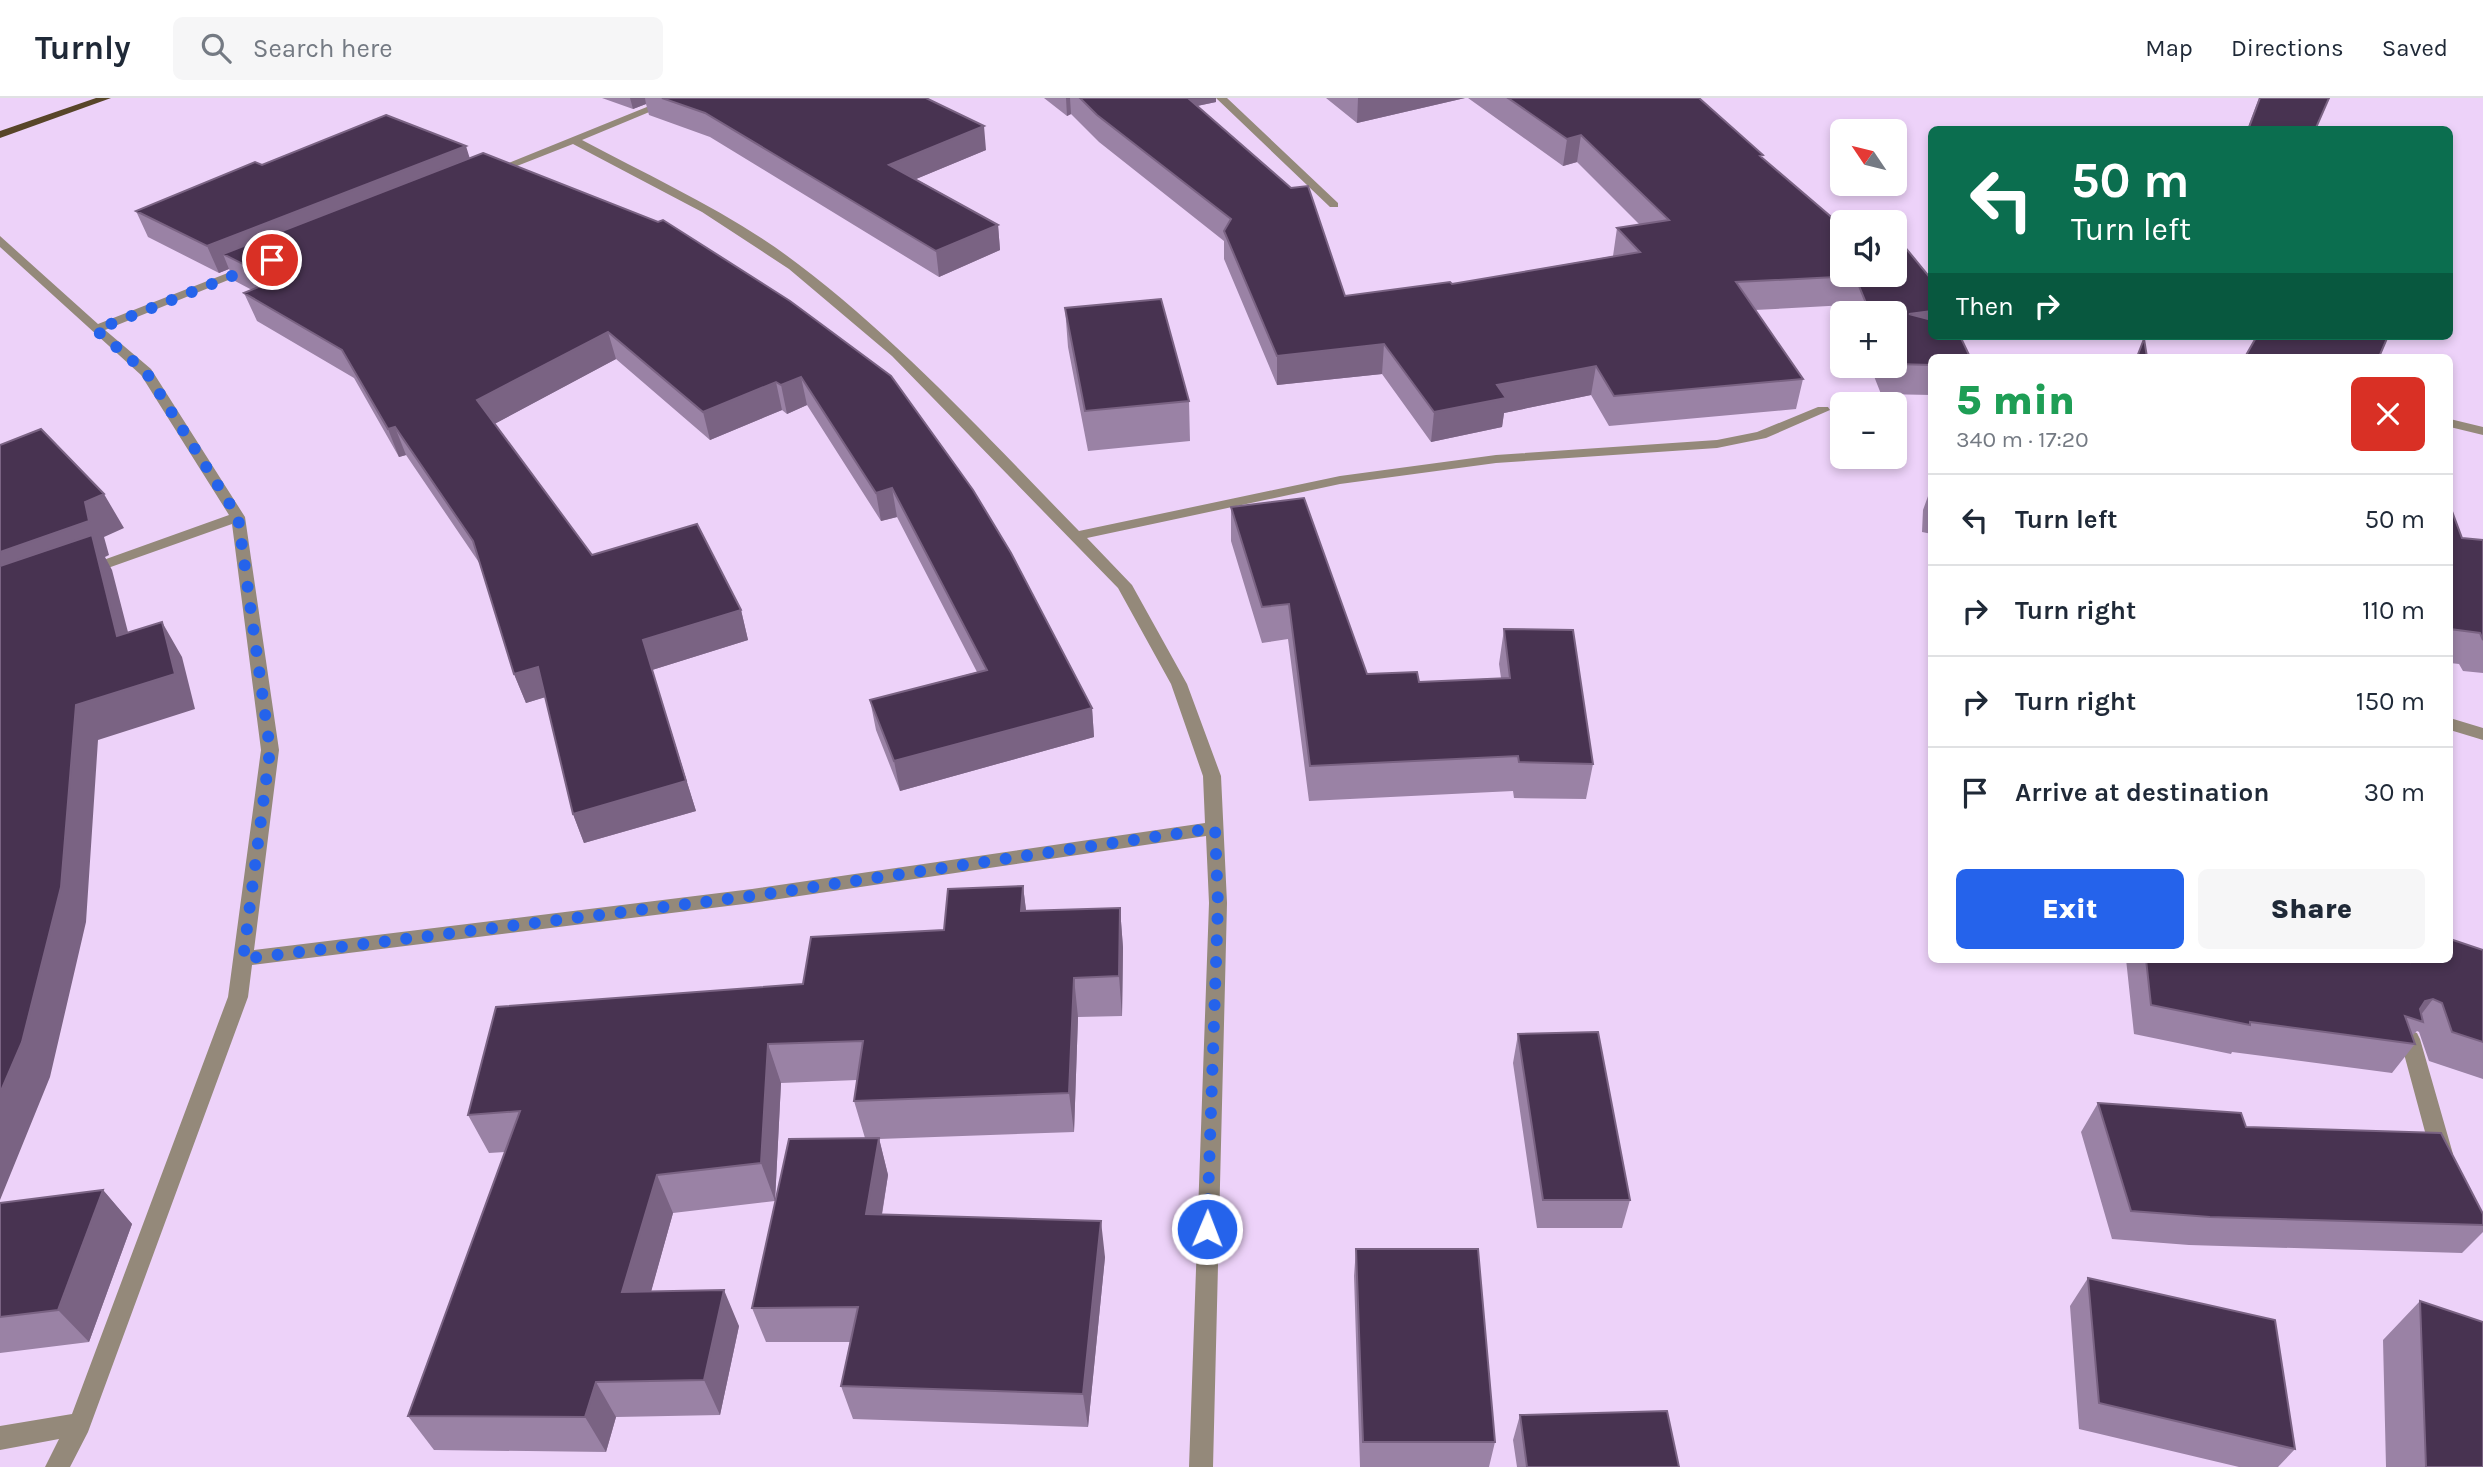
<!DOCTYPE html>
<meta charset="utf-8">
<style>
:root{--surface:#fff;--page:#f6f6f7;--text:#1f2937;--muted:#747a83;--line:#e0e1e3;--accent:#2563eb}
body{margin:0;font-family:Karla,sans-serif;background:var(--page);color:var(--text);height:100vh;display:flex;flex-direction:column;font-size:26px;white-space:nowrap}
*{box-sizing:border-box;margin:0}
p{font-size:23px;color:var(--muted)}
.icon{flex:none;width:38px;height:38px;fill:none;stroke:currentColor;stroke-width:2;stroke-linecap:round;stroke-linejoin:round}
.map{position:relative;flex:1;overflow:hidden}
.drawer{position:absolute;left:1928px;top:256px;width:525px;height:609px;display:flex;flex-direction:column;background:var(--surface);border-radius:10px;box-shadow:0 4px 10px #0003}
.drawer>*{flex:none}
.top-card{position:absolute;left:1928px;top:28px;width:525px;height:214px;border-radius:10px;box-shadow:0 4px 10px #0003;background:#0b6e4f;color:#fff;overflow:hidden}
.needle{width:46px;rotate:305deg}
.buttons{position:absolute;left:1830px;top:21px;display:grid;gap:14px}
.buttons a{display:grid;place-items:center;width:77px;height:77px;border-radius:10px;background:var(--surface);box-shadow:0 4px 10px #0003;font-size:35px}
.pin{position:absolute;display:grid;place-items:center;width:60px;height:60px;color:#fff;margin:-30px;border:4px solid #fff;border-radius:50%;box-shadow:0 2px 7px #0007}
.me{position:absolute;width:77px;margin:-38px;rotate:1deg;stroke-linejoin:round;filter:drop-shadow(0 0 5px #0008)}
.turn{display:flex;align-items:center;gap:24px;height:147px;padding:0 28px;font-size:32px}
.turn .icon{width:91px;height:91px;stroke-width:2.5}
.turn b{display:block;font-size:49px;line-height:60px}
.then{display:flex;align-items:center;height:66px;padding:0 28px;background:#0003;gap:14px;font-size:26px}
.round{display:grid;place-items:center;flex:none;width:74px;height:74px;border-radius:10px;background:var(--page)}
.head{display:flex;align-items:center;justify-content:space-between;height:119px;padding:0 28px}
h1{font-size:42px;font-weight:800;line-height:52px;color:#1e9e55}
.action{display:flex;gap:14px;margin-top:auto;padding:14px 28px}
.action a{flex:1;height:80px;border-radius:10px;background:var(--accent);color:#fff;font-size:28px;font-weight:800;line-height:80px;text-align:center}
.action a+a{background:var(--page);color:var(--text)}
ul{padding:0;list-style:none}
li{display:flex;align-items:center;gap:21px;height:91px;padding:0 28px;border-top:2px solid var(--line)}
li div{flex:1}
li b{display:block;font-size:26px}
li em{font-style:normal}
header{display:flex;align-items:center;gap:42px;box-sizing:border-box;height:98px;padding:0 35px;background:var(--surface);border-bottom:2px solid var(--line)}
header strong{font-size:33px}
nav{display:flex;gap:38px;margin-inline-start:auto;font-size:24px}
.search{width:490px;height:63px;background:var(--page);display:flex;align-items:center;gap:18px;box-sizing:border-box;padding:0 24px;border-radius:10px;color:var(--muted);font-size:26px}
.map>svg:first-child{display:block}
</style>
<header>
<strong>Turnly</strong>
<div class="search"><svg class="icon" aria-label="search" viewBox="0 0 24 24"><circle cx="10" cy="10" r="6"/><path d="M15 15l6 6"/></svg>Search here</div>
<nav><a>Map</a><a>Directions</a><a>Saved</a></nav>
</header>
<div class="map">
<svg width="2483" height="1369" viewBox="0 0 2483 1369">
<rect width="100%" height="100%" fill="#edd2f9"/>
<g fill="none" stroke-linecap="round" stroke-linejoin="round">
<!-- minor -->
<path fill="#94897a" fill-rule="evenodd" d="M 669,0 L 683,0 L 582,42 C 655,81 733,116 798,166 C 902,245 989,341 1079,433 L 1340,378 L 1496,357 L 1717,342 L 1757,334 L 1818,309 L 1828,309 L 1830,312 L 1766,340 L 1717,350 L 1496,365 L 1340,386 L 1087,440 L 1132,487 L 1187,586 L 1221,678 L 1227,805 L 1213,1369 L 1189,1369 L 1209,805 L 1206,738 L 752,805 L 252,867 L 248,899 L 88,1334 L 70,1369 L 45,1369 L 59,1341 L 0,1352 L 0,1328 L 72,1316 L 228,899 L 261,652 L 232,426 L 91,476 L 81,476 L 78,473 L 81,470 L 229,417 L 141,277 L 0,149 L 0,138 L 98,226 L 248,167 L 256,167 L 258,170 L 105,232 L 151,271 L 245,419 L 279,652 L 254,852 L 752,791 L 1205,725 L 1203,678 L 1171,586 L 1118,490 L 892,258 L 789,171 L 702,114 L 573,46 L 494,77 L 484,75 Z
M 1216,0 L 1227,0 L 1338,105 L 1338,109 L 1330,109 Z
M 2450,321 L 2483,329 L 2483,337 L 2450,329 Z
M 2450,620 L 2483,630 L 2483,642 L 2450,632 Z
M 2410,933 L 2417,935 L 2420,941 L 2453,1056 L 2450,1062 L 2442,1065 L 2434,1062 L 2431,1056 L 2400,941 L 2403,935 Z"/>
<!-- major -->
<path fill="#584529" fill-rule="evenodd" d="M 96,0 L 111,0 L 0,40 L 0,33 Z"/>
</g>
<!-- wall -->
<path fill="#9a82a5" d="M 602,0 L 926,0 L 986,52 L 916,81 L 998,127 L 1000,152 L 939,179 L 710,39 L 649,17 L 646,6 L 633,11 Z
M 1044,0 L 1216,0 L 1216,4 L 1197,8 L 1345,198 L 1452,186 L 1613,158 L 1617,130 L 1640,127 L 1577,64 L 1563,68 L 1468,0 L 1699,0 L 1763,61 L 1895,177 L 1932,259 L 1932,297 L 1881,296 L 1870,268 L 1895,268 L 1895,215 L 1851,215 L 1847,207 L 1755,212 L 1803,281 L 1796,311 L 1609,328 L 1591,297 L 1504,315 L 1502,329 L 1431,344 L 1382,276 L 1277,287 L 1224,161 L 1224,143 L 1099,44 L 1071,16 L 1067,18 Z
M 1326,0 L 1465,0 L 1357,25 Z
M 2259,0 L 2329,0 L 2315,32 L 2247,32 Z
M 470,61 L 658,124 L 663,122 L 1092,610 L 1094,639 L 900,693 L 876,632 L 870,602 L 977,574 L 897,419 L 881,423 L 807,307 L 787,316 L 782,312 L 710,342 L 616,261 L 494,326 L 592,457 L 741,512 L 748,542 L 652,572 L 696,713 L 584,745 L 573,716 L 545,599 L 526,605 L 514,576 L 480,466 L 406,357 L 399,359 L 354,280 L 257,223 L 244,195 L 252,192 L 235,183 L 229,171 L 219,175 L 148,139 L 136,113 L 262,67 Z
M 1065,210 L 1189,303 L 1190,343 L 1088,353 L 1068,249 Z
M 1932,387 L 1932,436 L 1922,434 L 1923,412 Z
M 2450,408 L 2462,440 L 2483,442 L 2483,575 L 2463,573 L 2459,566 L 2450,565 Z
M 1231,409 L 1367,576 L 1419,584 L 1501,580 L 1499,566 L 1504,531 L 1593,666 L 1586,701 L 1514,700 L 1513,693 L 1309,703 L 1288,541 L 1262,545 L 1231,443 Z
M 1023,788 L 1026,813 L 1120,810 L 1123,850 L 1122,918 L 1078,919 L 1074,1034 L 879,1041 L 888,1077 L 882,1117 L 1105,1159 L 1088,1329 L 853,1321 L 841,1288 L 850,1244 L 766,1244 L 752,1210 L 865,1040 L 854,1003 L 857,982 L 781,985 L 775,1103 L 673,1115 L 651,1193 L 739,1228 L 720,1317 L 616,1319 L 606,1354 L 434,1352 L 408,1318 L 505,1054 L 489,1055 L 468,1017 L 944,832 Z
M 2483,852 L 2483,981 L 2429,963 L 2419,934 L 2417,933 L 2412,938 L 2415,946 L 2392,975 L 2232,954 L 2231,956 L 2134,936 L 2126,861 L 2450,861 Z
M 1518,936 L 1630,1102 L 1622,1130 L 1537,1130 L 1513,965 Z
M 2098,1005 L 2246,1029 L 2483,1116 L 2483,1134 L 2462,1155 L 2189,1147 L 2112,1141 L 2081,1034 Z
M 103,1092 L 132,1126 L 89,1244 L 0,1255 L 0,1105 Z
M 1356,1151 L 1495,1344 L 1489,1369 L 1360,1369 L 1354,1178 Z
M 2088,1180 L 2295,1351 L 2278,1369 L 2239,1369 L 2079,1331 L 2070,1208 Z
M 2420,1203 L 2483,1369 L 2386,1369 L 2383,1242 Z
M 1520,1317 L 1679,1369 L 1517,1369 L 1513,1342 Z"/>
<!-- shaded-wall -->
<path fill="#7a6383" d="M 630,0 L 645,0 L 646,6 L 633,11 Z
M 1066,0 L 1070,0 L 1071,16 L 1067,18 Z
M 1173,0 L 1216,0 L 1216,4 L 1173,13 Z
M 1358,0 L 1465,0 L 1357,25 Z
M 984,28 L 986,52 L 892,91 L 889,67 Z
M 1581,37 L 1577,64 L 1563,68 L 1567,41 Z
M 466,48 L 474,74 L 223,156 L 229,171 L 219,175 L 207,148 Z
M 998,127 L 1000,152 L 939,179 L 936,153 Z
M 1932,213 L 1932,238 L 1909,216 Z
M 608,234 L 616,261 L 487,330 L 477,302 Z
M 1384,246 L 1382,276 L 1277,287 L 1277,258 Z
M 1596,268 L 1591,297 L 1504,315 L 1502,329 L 1431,344 L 1434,314 L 1497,287 Z
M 801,279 L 807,307 L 787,316 L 781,287 Z
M 776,284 L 782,312 L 710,342 L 703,314 Z
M 395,329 L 406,357 L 399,359 L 388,331 Z
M 892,390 L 897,419 L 881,423 L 876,395 Z
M 104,396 L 124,430 L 104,439 L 109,457 L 105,459 L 112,472 L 138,573 L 0,496 L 0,454 L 85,404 Z
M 741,512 L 748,542 L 652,572 L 696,713 L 584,745 L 573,716 L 643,542 Z
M 162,524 L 182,559 L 195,611 L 98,642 L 86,824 L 50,979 L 0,1102 L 0,995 L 76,607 Z
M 538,569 L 549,598 L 526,605 L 514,576 Z
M 1092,610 L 1094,639 L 900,693 L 894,663 Z
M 1023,788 L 1028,828 L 1021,813 Z
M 1120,810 L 1123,850 L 1122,918 L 1119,878 Z
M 1074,880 L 1078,919 L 1074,1034 L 1069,995 Z
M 2433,901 L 2417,922 L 2412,920 L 2425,903 Z
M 768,946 L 781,985 L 775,1103 L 761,1065 Z
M 879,1040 L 888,1077 L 876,1152 L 866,1116 Z
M 657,1077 L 673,1115 L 641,1230 L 622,1194 Z
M 103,1092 L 132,1126 L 89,1244 L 58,1212 Z
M 1101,1123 L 1105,1159 L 1088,1329 L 1083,1296 Z
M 724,1192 L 739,1228 L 720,1317 L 704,1282 Z
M 596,1284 L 616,1319 L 606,1354 L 585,1319 Z"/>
<!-- building -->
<path fill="#483351" stroke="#7a6383" stroke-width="2" d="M 662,0 L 926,0 L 984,28 L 889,67 L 998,127 L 936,153 L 705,15 Z
M 1080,0 L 1188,0 L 1291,90 L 1308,88 L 1345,198 L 1450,184 L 1452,186 L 1640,154 L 1617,130 L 1669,122 L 1581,37 L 1567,41 L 1508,0 L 1699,0 L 1763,57 L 1760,58 L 1843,129 L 1843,177 L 1895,177 L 1895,137 L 1932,182 L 1932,213 L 1909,216 L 1932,222 L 1932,238 L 1960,238 L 1970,259 L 1932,259 L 1932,267 L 1895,266 L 1895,215 L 1870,215 L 1855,178 L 1736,184 L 1803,281 L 1614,298 L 1596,268 L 1497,287 L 1506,300 L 1434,314 L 1384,246 L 1277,258 L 1224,133 L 1231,121 L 1097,17 Z
M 2260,0 L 2329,0 L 2315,32 L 2248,32 Z
M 386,17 L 466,48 L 207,148 L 136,113 L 255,64 L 262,67 Z
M 483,55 L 658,124 L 663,122 L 790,203 L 891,278 L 973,392 L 1011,455 L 1092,610 L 894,663 L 870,602 L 987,572 L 892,390 L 876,395 L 801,279 L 781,287 L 776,284 L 703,314 L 608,234 L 477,302 L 592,457 L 697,426 L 741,512 L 643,542 L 686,683 L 573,716 L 538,569 L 514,576 L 473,443 L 395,329 L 388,331 L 342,252 L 244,195 L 275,182 L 223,156 Z
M 1161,201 L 1189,303 L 1085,313 L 1065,210 Z
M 2257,238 L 2388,238 L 2379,259 L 2245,259 Z
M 2144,241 L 2147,259 L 2137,259 Z
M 41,331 L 104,396 L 85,404 L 89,423 L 0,454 L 0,347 Z
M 1304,400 L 1367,576 L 1417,574 L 1419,584 L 1510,580 L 1504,531 L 1573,532 L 1593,666 L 1519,664 L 1518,658 L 1310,668 L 1289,506 L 1262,509 L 1231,409 Z
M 2450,408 L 2462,440 L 2483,442 L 2483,542 L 2480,535 L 2450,531 Z
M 92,437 L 117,538 L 162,524 L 175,576 L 76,607 L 61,789 L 22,944 L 0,995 L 0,468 Z
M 1023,788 L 1021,813 L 1120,810 L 1119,878 L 1074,880 L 1069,995 L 854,1003 L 863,943 L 768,946 L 761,1065 L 657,1077 L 622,1194 L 724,1192 L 704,1282 L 596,1284 L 585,1319 L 408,1318 L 520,1013 L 468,1017 L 496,909 L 803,886 L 811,839 L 944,832 L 948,791 Z
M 2450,841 L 2483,852 L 2483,944 L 2452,934 L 2442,905 L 2433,901 L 2425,903 L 2420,911 L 2423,924 L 2405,918 L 2415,946 L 2250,924 L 2250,927 L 2151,907 L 2146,861 L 2392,861 L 2410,864 L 2411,861 L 2450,861 Z
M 1598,934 L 1630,1102 L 1543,1102 L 1518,936 Z
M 2098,1005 L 2241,1015 L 2246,1029 L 2441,1035 L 2483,1116 L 2483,1127 L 2210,1119 L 2131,1113 Z
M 879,1040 L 866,1116 L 1101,1123 L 1083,1296 L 841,1288 L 858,1209 L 752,1210 L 789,1041 Z
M 103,1092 L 58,1212 L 0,1219 L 0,1105 Z
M 1356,1151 L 1478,1151 L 1495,1344 L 1363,1344 Z
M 2088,1180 L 2275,1222 L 2295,1351 L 2099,1305 Z
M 2420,1203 L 2483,1224 L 2483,1369 L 2426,1369 Z
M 1667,1313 L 1679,1369 L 1527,1369 L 1520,1317 Z"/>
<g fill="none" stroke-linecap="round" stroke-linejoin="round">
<!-- route -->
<path stroke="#2563eb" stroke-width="12" stroke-dasharray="0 21.6" d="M 272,162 L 96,232 L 146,274 L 238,419 L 270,652 L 243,861 L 752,798 L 1215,730 L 1218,806 L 1207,1131"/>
</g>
</svg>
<div class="buttons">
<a><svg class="needle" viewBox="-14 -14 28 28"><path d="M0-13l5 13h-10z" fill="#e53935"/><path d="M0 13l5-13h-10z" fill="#747a83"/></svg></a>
<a><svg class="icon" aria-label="sound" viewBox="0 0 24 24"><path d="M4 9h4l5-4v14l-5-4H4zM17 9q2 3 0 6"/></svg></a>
<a>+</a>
<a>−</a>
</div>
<div class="pin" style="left:272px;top:162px;background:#d93025"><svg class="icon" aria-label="arrive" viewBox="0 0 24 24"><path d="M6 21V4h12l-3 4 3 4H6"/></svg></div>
<svg class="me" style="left:1207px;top:1131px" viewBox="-20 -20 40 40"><circle r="17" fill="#2563eb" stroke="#fff" stroke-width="3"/><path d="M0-11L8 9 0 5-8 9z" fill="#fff"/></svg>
<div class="top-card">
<div class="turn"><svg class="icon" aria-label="left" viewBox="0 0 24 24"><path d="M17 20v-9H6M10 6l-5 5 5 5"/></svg><div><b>50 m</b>Turn left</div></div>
<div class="then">Then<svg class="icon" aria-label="right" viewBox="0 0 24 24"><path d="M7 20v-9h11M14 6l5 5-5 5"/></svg></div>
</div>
<section class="drawer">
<div class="head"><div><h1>5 min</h1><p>340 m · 17:20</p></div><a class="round" style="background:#d93025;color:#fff"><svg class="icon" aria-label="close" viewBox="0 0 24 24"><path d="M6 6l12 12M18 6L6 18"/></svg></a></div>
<ul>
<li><svg class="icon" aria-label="left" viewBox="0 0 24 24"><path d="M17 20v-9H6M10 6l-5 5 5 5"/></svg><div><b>Turn left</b></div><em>50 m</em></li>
<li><svg class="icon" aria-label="right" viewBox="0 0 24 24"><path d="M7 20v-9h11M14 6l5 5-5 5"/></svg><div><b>Turn right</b></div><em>110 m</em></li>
<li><svg class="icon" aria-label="right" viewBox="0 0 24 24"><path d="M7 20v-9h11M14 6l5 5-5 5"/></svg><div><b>Turn right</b></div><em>150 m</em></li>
<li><svg class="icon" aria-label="arrive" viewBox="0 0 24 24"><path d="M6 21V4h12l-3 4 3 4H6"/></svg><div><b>Arrive at destination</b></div><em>30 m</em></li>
</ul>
<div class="action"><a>Exit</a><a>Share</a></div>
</section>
</div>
